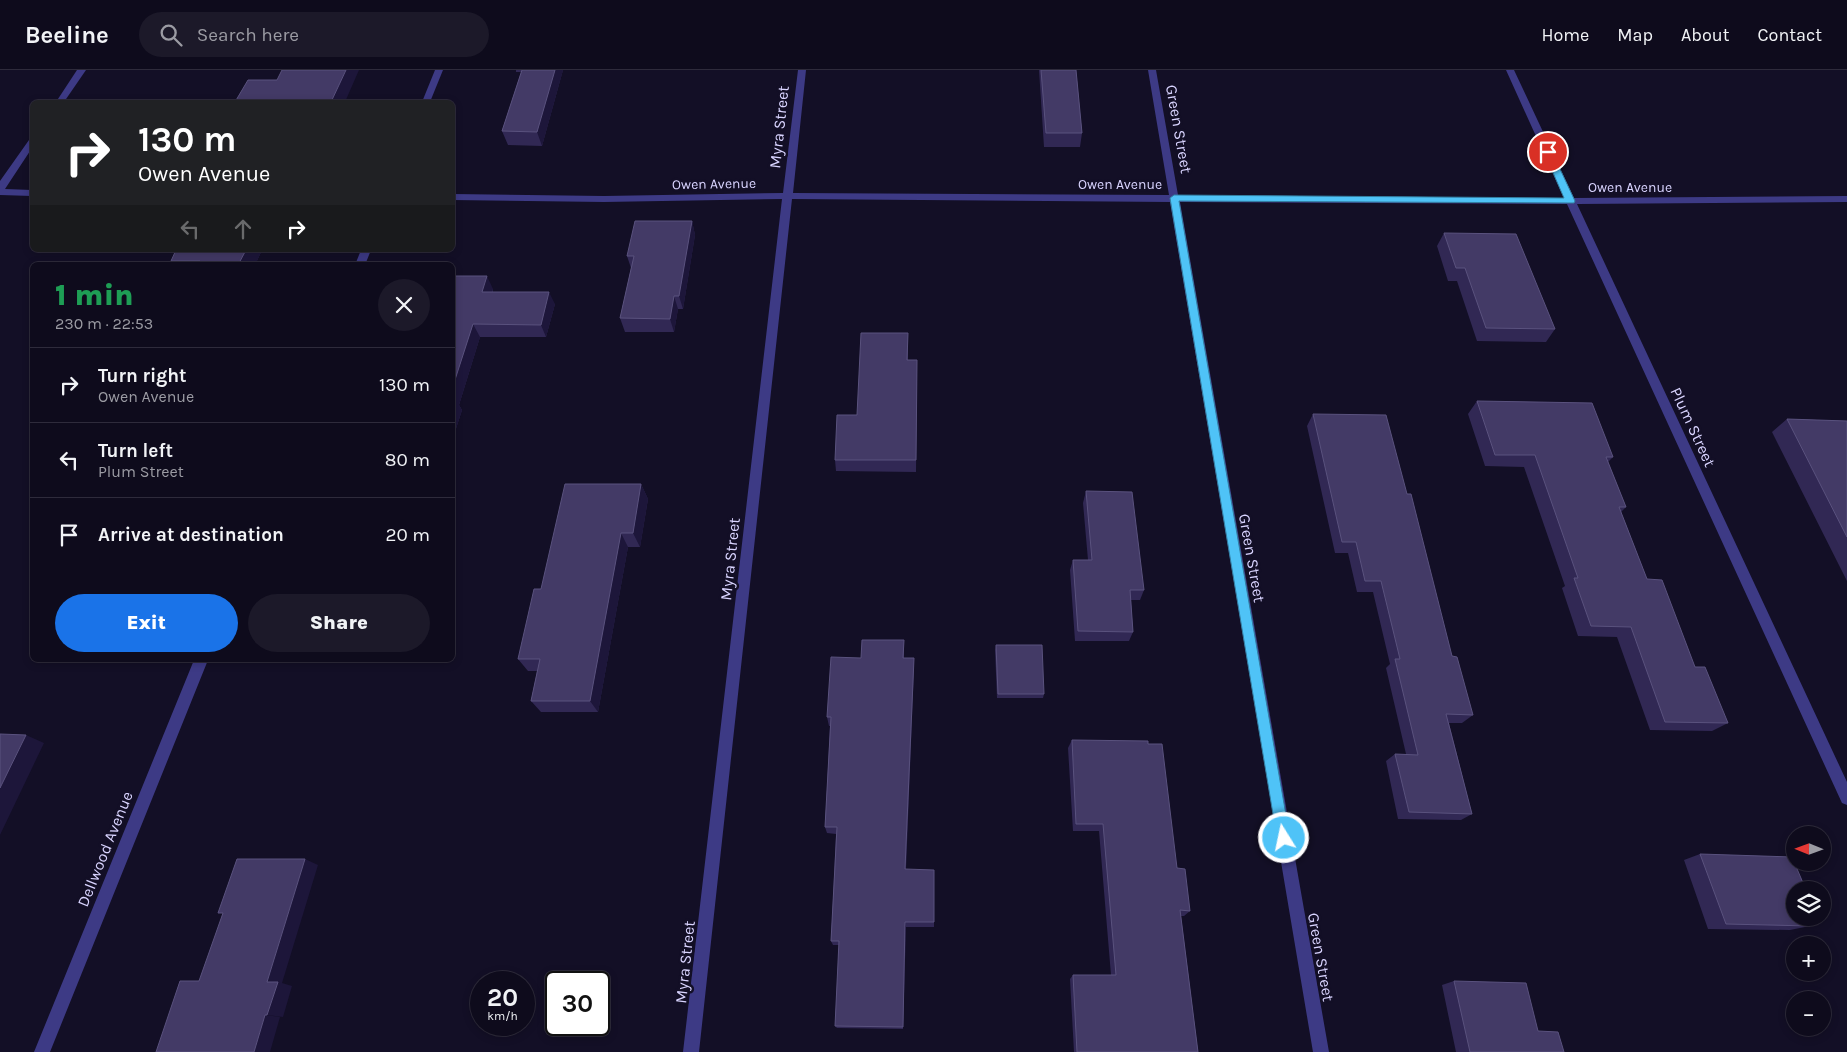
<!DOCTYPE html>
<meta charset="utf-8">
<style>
:root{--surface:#0e0b1c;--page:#1c1929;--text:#f1f3f6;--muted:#9b9ba3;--line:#2e2b3b;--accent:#1a73e8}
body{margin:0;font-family:Karla,sans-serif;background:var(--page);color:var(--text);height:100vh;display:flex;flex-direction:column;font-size:19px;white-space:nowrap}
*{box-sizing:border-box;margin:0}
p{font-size:16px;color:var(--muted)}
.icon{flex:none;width:28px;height:28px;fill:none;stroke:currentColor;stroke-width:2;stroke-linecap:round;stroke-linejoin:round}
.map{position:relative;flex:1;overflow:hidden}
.drawer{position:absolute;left:30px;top:192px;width:425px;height:400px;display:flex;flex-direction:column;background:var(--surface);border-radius:8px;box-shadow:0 2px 8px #0003,0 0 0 1px var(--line)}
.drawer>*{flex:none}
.banner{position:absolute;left:30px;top:30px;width:425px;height:152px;border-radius:8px;box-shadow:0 2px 8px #0003,0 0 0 1px var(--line);background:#202124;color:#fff;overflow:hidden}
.needle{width:32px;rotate:271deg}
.controls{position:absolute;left:1786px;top:756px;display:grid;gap:10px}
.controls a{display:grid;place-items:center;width:45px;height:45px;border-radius:50%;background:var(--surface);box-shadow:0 2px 8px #0003,0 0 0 1px var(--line);font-size:25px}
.speed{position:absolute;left:470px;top:901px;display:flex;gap:10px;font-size:25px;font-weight:700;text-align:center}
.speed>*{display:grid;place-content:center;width:65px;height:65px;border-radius:50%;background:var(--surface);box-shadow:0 2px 8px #0003,0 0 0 1px var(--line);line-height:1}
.speed small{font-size:12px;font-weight:400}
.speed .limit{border:2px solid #111;border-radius:8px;background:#fff;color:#111}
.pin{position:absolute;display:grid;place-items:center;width:42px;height:42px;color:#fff;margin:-21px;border:2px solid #fff;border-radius:50%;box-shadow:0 1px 5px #0007}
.me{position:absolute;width:55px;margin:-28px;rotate:350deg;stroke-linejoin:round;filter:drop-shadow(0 0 4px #0008)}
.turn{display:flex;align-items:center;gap:18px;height:105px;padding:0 25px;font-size:22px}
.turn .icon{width:65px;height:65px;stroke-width:2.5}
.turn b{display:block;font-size:35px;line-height:42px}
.lanes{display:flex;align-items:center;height:48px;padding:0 25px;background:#0003;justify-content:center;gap:25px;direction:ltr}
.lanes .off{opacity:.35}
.round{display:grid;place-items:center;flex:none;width:52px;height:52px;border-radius:26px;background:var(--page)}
.head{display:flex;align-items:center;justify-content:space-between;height:85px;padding:0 25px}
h1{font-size:30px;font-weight:800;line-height:38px;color:#1e9e55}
.primary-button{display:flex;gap:10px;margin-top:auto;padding:10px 25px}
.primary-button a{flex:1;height:58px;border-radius:30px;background:var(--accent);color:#fff;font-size:20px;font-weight:800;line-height:58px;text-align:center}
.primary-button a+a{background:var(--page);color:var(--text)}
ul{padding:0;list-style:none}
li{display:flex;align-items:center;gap:15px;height:75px;padding:0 25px;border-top:1px solid var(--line)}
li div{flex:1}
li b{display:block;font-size:19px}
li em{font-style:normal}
header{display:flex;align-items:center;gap:30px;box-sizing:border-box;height:70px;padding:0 25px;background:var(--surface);border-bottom:1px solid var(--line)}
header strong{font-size:24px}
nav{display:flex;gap:28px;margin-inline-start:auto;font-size:18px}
.search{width:350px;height:45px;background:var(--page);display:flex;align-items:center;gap:12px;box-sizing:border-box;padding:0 18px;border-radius:28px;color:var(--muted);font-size:19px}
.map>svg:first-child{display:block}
</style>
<header>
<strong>Beeline</strong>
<div class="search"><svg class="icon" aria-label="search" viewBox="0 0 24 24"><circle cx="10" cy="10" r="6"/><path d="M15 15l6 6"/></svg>Search here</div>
<nav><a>Home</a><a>Map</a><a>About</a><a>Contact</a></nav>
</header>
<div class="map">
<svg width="1847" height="982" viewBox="0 0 1847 982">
<rect width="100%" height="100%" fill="#130f26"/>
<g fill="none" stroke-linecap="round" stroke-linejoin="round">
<!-- minor -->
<path fill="#3d3a85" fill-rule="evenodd" d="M 77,0 L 86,0 L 64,32 L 56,32 Z
M 435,0 L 443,0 L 430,32 L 422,32 Z
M 798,0 L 806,0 L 793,123 L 1169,125 L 1148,0 L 1156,0 L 1178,125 L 1564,128 L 1506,0 L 1514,0 L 1574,128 L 1847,126 L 1847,132 L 1577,134 L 1847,712 L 1847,735 L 1842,733 L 1567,134 L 1180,132 L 1329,982 L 1313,982 L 1170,132 L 792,129 L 699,982 L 683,982 L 782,129 L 604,132 L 452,130 L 452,124 L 604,126 L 783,123 Z
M 32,69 L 32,78 L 5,119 L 32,120 L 32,126 L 0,125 L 0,111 L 29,70 Z
M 361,180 L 371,180 L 365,195 L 355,195 Z
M 194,590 L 208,590 L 50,982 L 34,982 Z"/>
</g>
<!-- wall -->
<path fill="#312854" d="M 516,0 L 563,0 L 542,76 L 508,75 L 502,61 L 521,2 L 516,2 Z
M 1039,0 L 1076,0 L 1082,63 L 1080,77 L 1044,77 Z
M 692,151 L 695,165 L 683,239 L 678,239 L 674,262 L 625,262 L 620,248 L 631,198 L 627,186 Z
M 1444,163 L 1555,259 L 1546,272 L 1477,271 L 1457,211 L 1448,211 L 1437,176 Z
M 176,180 L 262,180 L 255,195 L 174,195 L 171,191 Z
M 452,206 L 493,219 L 493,222 L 555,234 L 546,267 L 480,267 L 459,335 L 462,340 L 452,371 Z
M 908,263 L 908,290 L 917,290 L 916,402 L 836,401 L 835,390 L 857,345 Z
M 1477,331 L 1613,387 L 1608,392 L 1626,437 L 1621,442 L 1647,509 L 1695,597 L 1728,653 L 1712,661 L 1650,660 L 1617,567 L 1578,566 L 1562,518 L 1565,516 L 1524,397 L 1485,396 L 1468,344 Z
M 1313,344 L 1452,586 L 1473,645 L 1462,653 L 1449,653 L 1472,744 L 1461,750 L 1398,749 L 1386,691 L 1395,684 L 1406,684 L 1386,598 L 1390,594 L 1373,522 L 1357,522 L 1348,483 L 1335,483 L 1307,356 Z
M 1787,349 L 1847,351 L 1847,511 L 1772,362 Z
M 641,414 L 648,429 L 640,477 L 628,477 L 598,642 L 541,642 L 531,631 L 537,601 L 528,601 L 518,589 L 541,519 Z
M 1086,421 L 1144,520 L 1140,530 L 1131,530 L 1133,562 L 1129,571 L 1075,571 L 1070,500 L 1073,490 L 1088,490 L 1083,433 Z
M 904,570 L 904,588 L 914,588 L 914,597 L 906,799 L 934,852 L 934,857 L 906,857 L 903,959 L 837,958 L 835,956 L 839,875 L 833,875 L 831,871 L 836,764 L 827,763 L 825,757 L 830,656 L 829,656 L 827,647 L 861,588 Z
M 996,575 L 1044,624 L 1043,628 L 997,628 L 995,580 Z
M 1072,670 L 1148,674 L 1177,798 L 1190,841 L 1184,846 L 1181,846 L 1198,982 L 1074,982 L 1070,909 L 1073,905 L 1111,905 L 1099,761 L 1073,761 L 1068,678 Z
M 1700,784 L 1795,820 L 1810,856 L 1790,860 L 1708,859 L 1684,790 Z
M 1454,911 L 1538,961 L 1564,982 L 1456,982 L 1442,915 Z"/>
<!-- shaded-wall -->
<path fill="#1d163a" d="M 346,0 L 359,0 L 345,32 L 331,32 Z
M 555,0 L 563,0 L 542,76 L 537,62 Z
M 692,151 L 695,165 L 683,239 L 679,226 Z
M 246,180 L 262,180 L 255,195 L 238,195 Z
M 487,206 L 493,219 L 489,234 L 482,222 Z
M 549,222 L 555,234 L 546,267 L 541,255 Z
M 674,226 L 678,239 L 674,262 L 670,249 Z
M 473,254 L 480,267 L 459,335 L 462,340 L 452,371 L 452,319 Z
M 641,414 L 648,429 L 640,477 L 633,463 Z
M 621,463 L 628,477 L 598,642 L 590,631 Z
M 914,588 L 914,597 L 905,805 L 905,799 Z
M 26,665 L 44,673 L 0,765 L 0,718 Z
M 305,789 L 318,795 L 282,913 L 292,916 L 283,947 L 267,945 L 267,912 Z
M 905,852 L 906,857 L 903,959 L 903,957 Z
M 265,945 L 280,947 L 270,982 L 254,982 Z"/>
<!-- building -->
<path fill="#433a66" stroke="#5a527e" d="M 282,0 L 346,0 L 331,32 L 235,32 L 248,10 L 277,10 Z
M 522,0 L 555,0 L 537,62 L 502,61 Z
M 1041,0 L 1076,0 L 1082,63 L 1046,63 Z
M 635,151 L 692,151 L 679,226 L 674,226 L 670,249 L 620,248 L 634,186 L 627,186 Z
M 1444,163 L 1516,164 L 1555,259 L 1486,258 L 1465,198 L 1456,198 Z
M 176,180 L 246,180 L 238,195 L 198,195 L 200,191 L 171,191 Z
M 452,206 L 487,206 L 482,222 L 549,222 L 541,255 L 473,254 L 452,319 Z
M 861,263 L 908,263 L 907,290 L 917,290 L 916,390 L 835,390 L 837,345 L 857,345 Z
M 1477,331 L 1592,333 L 1613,387 L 1606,387 L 1626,437 L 1619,437 L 1647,509 L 1662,510 L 1695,597 L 1705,597 L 1728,653 L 1665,652 L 1631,557 L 1591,556 L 1574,508 L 1578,508 L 1535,385 L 1495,385 Z
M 1313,344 L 1386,345 L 1407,424 L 1411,424 L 1452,586 L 1457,587 L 1473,645 L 1446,644 L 1472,744 L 1409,742 L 1395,684 L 1418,685 L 1395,589 L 1400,589 L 1381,511 L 1365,511 L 1356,472 L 1342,472 Z
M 1787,349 L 1847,351 L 1847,467 Z
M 565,414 L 641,414 L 633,463 L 621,463 L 590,631 L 531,631 L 540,589 L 518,589 L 534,519 L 541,519 Z
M 1086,421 L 1132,422 L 1144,520 L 1130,520 L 1133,562 L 1078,561 L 1073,490 L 1092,490 Z
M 862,570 L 904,570 L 903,588 L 914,588 L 905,799 L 934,800 L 934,852 L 905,852 L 903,957 L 835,956 L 839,871 L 831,871 L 837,757 L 825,757 L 831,647 L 827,647 L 831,587 L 861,588 Z
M 996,575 L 1042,575 L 1044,624 L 998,624 Z
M 0,664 L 26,665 L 0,718 Z
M 1072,670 L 1148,671 L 1148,674 L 1162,674 L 1177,798 L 1185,799 L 1190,841 L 1180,840 L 1198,982 L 1077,982 L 1073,905 L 1116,905 L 1103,754 L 1076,754 Z
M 1700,784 L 1792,787 L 1806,820 L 1795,820 L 1795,848 L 1806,848 L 1810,856 L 1726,854 Z
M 237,789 L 305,789 L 267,912 L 278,912 L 267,945 L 265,945 L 254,982 L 156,982 L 180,911 L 199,911 L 223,843 L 218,843 Z
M 1454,911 L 1526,913 L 1538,961 L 1558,962 L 1564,982 L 1470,982 Z"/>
<!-- route -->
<path fill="#4fc3f7" stroke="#337fa1" d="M 1548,79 L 1552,82 L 1575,131 L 1574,133 L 1179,131 L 1290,768 L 1289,773 L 1284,775 L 1279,773 L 1277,768 L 1170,128 L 1174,125 L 1564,128 L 1544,82 Z"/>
<g text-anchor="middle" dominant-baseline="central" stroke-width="5" stroke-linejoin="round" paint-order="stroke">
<!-- far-street labels -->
<g font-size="14" fill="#d9d4ff" stroke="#130f26">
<text transform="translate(714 114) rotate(-1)">Owen Avenue</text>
<text x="1120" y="114">Owen Avenue</text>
<text x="1630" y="117">Owen Avenue</text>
</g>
<!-- street labels -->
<g font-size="16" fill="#d9d4ff" stroke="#130f26">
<text transform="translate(779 57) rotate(-84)">Myra Street</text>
<text transform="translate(1179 59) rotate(80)">Green Street</text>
<text transform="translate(1693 357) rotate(65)">Plum Street</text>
<text transform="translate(1252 488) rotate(80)">Green Street</text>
<text transform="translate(730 489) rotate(-84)">Myra Street</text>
<text transform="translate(105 779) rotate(-68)">Dellwood Avenue</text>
<text transform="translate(1321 887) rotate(80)">Green Street</text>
<text transform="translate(685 892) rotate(-84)">Myra Street</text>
</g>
</g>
</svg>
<div class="controls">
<a><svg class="needle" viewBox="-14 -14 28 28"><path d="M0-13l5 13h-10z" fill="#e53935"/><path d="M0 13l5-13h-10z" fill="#9b9ba3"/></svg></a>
<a><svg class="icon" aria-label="layers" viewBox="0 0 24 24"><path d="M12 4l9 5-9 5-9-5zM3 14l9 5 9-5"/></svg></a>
<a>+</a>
<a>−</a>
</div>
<div class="speed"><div>20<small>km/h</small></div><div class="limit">30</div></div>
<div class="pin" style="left:1548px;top:82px;background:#d93025"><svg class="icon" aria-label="arrive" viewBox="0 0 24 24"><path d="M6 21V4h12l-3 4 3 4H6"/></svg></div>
<svg class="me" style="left:1284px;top:768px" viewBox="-20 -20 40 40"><circle r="17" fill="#4fc3f7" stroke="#fff" stroke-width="3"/><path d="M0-11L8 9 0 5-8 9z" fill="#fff"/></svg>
<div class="banner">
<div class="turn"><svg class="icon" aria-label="right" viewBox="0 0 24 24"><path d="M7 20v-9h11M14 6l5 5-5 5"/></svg><div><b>130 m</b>Owen Avenue</div></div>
<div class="lanes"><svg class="icon off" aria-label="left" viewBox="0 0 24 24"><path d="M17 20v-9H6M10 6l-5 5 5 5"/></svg><svg class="icon off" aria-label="ahead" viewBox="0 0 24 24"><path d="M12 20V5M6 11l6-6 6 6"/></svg><svg class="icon" aria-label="right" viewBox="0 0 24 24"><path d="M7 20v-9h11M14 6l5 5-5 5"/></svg></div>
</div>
<section class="drawer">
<div class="head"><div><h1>1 min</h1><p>230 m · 22:53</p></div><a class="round"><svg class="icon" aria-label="close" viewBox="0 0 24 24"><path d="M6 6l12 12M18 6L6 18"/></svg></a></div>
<ul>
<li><svg class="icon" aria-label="right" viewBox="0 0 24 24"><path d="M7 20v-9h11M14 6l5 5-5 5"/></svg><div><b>Turn right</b><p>Owen Avenue</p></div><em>130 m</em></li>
<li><svg class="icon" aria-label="left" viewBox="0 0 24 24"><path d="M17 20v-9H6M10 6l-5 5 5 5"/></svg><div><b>Turn left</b><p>Plum Street</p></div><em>80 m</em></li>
<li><svg class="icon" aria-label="arrive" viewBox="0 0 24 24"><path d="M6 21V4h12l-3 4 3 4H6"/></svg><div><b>Arrive at destination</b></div><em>20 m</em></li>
</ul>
<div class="primary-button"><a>Exit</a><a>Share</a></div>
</section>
</div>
